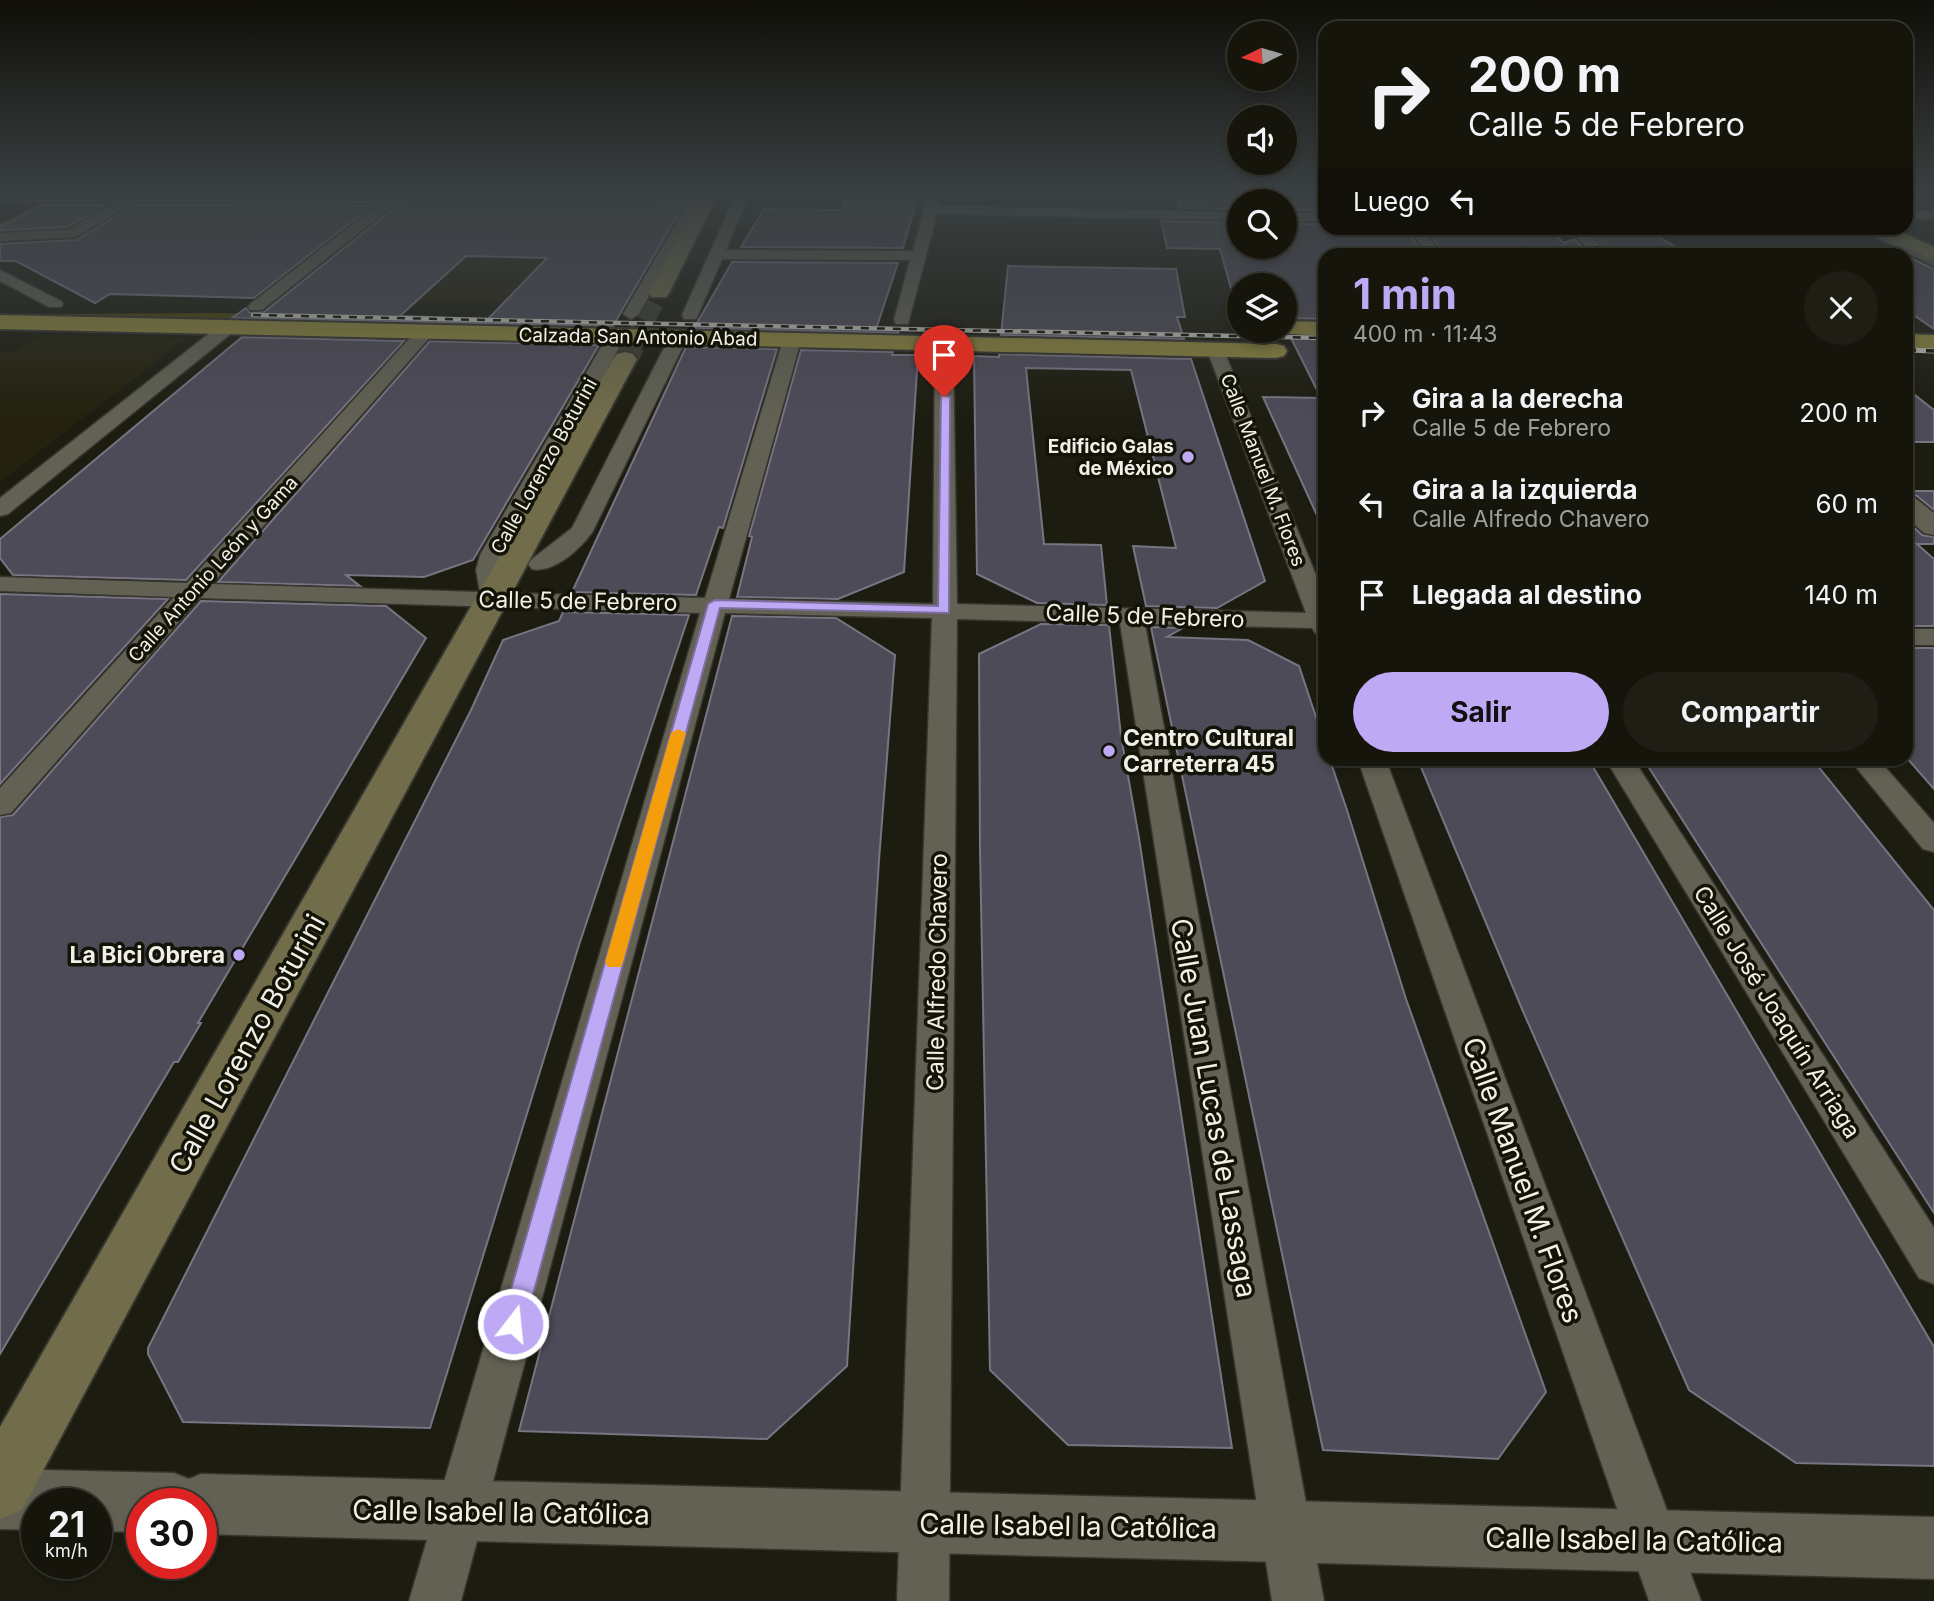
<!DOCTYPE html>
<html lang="es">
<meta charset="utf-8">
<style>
:root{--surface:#16150c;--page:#1f1e15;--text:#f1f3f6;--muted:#9e9f9d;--line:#35342d;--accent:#bea9f4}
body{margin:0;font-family:Inter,sans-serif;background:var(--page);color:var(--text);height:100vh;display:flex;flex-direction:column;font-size:26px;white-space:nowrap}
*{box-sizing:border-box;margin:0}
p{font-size:23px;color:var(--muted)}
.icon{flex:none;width:38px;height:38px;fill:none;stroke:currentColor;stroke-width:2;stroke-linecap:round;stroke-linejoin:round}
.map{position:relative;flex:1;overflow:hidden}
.panel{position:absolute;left:1318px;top:248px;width:595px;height:518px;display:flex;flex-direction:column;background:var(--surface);border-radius:21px;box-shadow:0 4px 10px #0003,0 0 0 2px var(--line)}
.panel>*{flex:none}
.banner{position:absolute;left:1318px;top:21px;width:595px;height:214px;border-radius:21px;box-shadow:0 4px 10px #0003,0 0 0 2px var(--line);background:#16150c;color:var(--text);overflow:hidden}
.needle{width:46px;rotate:265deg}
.buttons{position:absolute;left:1227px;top:21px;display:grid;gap:14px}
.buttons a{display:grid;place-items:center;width:70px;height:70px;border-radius:50%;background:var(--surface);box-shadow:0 4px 10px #0003,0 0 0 2px var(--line);font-size:35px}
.speed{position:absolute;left:21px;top:1488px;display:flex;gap:14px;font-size:35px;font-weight:700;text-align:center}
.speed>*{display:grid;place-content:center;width:91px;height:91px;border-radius:50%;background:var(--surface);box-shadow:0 4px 10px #0003,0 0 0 2px var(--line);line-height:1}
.speed small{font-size:18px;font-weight:400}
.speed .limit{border:10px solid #d22;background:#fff;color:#111}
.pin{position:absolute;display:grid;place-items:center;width:60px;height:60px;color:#fff;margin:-72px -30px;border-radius:50% 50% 50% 0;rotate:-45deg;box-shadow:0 0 7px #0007}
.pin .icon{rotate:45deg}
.me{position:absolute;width:77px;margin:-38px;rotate:16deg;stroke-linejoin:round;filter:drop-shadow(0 0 5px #0008)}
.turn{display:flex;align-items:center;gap:24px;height:147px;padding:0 35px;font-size:32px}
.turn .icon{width:91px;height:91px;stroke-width:2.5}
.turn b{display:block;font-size:49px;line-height:60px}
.then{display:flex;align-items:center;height:66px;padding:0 35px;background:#0003;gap:14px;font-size:26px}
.round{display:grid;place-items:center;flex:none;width:74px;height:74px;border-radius:37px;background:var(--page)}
.headline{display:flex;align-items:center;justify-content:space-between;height:119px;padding:0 35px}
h1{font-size:42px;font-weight:700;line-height:52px;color:var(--accent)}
.cta{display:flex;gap:14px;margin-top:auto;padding:14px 35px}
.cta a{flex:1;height:80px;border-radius:42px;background:var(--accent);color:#111;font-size:28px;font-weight:700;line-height:80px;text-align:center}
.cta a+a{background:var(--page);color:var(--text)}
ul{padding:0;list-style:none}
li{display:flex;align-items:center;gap:21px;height:91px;padding:0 35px}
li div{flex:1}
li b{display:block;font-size:26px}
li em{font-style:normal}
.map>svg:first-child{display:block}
</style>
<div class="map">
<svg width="1934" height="1601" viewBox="0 0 1934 1601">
<rect width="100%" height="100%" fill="#1d1c10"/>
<!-- built -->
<path fill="#24220f" d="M 466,256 L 547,258 L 504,302 L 414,301 Z
M 41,335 L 187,338 L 0,482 L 0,351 L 15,351 Z"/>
<!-- green -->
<path fill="#48420f" d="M 43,201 L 118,205 L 74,231 L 0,235 L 0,223 Z
M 239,313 L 230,319 L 35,317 L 39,314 Z"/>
<!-- building -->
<path fill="#4e4b58" stroke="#787583" stroke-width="2" fill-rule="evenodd" d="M 408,194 L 632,194 L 628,198 L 685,202 L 613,326 L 232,318 L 246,308 L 250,313 L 264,312 L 408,197 ZM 466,256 L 547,258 L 488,319 L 400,316 Z
M 1179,194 L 1324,194 L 1325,210 L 1284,210 L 1284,201 L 1239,201 L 1239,209 L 1178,208 Z
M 843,201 L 916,202 L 903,248 L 741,247 L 764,209 L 843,210 Z
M 42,205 L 105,205 L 67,227 L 0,230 L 0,227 Z
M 135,205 L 372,206 L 254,298 L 110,294 L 95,303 L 16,261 L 0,261 L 0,244 L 76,240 Z
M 1161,221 L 1239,223 L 1239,247 L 1284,247 L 1284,224 L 1325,224 L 1325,228 L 1405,228 L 1425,256 L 1325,256 L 1325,319 L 1284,318 L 1284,285 L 1239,285 L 1239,317 L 1220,249 L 1167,248 Z
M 1424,228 L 1547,228 L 1564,243 L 1574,239 L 1592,256 L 1446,256 Z
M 1601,228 L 1644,228 L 1691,256 L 1614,256 L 1590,232 Z
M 1906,256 L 1934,269 L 1934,329 L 1906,310 Z
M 732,262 L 898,263 L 876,329 L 899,330 L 898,333 L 694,328 Z
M 1008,266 L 1176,269 L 1185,317 L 1177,317 L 1184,339 L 1001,335 Z
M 1290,336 L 1325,339 L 1325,533 L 1263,397 L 1321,398 Z
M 242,337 L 404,341 L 186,580 L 13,575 L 0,558 L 0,539 Z
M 430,341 L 599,345 L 473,560 L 424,577 L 346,575 L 360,586 L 218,582 Z
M 686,347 L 777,349 L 723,528 L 719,527 L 696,595 L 572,592 Z
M 801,350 L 893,352 L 892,355 L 918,355 L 904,572 L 838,599 L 737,597 L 752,537 L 749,536 Z
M 999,354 L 1191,359 L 1265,581 L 1217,608 L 1146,606 L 1133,546 L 1176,548 L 1131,370 L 1026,368 L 1044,544 L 1101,545 L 1107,605 L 1037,603 L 977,574 L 974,356 L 999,357 Z
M 1906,388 L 1934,410 L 1934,442 L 1906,442 Z
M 1906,491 L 1934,491 L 1934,510 L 1917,496 L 1906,494 Z
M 1906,520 L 1922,535 L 1934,537 L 1934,544 L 1917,544 L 1934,559 L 1934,626 L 1906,626 Z
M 0,594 L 168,599 L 0,784 Z
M 201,601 L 386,606 L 426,638 L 198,1023 L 201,1023 L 178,1062 L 174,1062 L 0,1354 L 0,817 L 13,815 Z
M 563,612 L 689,615 L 579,945 L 430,1428 L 183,1422 L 148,1354 L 148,1348 L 471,710 L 503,640 L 559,621 Z
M 732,616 L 836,618 L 895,655 L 879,860 L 847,1366 L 767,1439 L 519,1431 Z
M 1041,624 L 1109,625 L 1121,736 L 1139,838 L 1232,1448 L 1068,1445 L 990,1370 L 980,849 L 979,654 Z
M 1151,627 L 1183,628 L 1167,637 L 1248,640 L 1299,666 L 1325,744 L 1325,760 L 1330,760 L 1347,810 L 1406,999 L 1546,1392 L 1498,1459 L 1323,1450 Z
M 1906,648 L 1934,648 L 1934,789 L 1906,757 Z
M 1418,760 L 1589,760 L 1934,1347 L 1934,1466 L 1796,1463 L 1689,1390 L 1522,1009 Z
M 1644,760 L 1813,760 L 1934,910 L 1934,1213 Z"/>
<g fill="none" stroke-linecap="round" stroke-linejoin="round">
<!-- secondary-tunnel-far1 -->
<path stroke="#3d3c30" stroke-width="20" stroke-dasharray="20 10" stroke-linecap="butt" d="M 631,347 L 659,293"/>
<!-- secondary-tunnel -->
<path stroke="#3d3c30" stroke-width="26" stroke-dasharray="26 13" stroke-linecap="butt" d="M 625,359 L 632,345"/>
<!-- minor casing -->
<g stroke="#36352f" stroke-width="3">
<path id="minor" d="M 0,194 L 405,194 L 406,195 L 262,310 L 250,310 L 248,307 L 250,304 L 380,203 L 134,202 L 76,237 L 0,241 L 0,233 L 68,230 L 115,202 L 0,202 Z
M 636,194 L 713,194 L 715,196 L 698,206 L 639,314 L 631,319 L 623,314 L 690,199 L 643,198 Z
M 736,194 L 749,194 L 726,250 L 913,251 L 927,199 L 837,198 L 831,194 L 941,194 L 939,206 L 1239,212 L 1239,220 L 937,214 L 908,324 L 896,324 L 894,320 L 910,260 L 722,259 L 698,315 L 696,319 L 684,319 L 682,315 Z
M 1906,211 L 1934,211 L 1934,219 L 1906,219 Z
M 1284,213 L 1325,213 L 1325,221 L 1284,221 Z
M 1407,228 L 1421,228 L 1444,256 L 1429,256 Z
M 1567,228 L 1582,228 L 1612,256 L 1596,256 Z
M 1858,228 L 1875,228 L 1934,255 L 1934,266 Z
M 0,270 L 61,301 L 63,304 L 61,307 L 49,307 L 0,281 Z
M 227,323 L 235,328 L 233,332 L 8,514 L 0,516 L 0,498 L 221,324 Z
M 425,327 L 434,332 L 431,336 L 212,584 L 480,592 L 476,570 L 480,555 L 607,337 L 616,332 L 625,337 L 504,555 L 500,570 L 505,593 L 705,598 L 783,340 L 792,335 L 801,340 L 729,599 L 933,604 L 935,344 L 944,339 L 953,344 L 957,604 L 1306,613 L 1207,350 L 1210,346 L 1222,346 L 1325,597 L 1325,636 L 1316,634 L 1312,628 L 1145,624 L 1324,1601 L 1272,1601 L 1120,623 L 957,619 L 949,1601 L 897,1601 L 932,618 L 725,613 L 461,1601 L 409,1601 L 700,613 L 200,598 L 11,813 L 0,815 L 0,788 L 174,597 L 0,591 L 0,577 L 187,583 L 419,328 Z
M 678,333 L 687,338 L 593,531 C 582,548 553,574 532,569 L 528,564 L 532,559 L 572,528 L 669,338 Z
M 1906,629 L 1934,629 L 1934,645 L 1906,645 Z
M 1358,760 L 1386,760 L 1701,1601 L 1649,1601 Z
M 1606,760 L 1634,760 L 1934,1228 L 1934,1284 L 1919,1278 Z
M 1850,760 L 1879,760 L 1934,823 L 1934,852 L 1923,849 Z"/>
</g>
<!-- tertiary casing -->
<g stroke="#36352f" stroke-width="3">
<path id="tertiary" d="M 1906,496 L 1915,498 L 1934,513 L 1934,535 L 1924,533 L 1906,517 Z
M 0,1469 L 174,1473 L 189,1479 L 201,1474 L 1934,1517 L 1934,1579 L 201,1534 L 201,1503 L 142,1503 L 142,1532 L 96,1531 L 96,1503 L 37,1503 L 37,1530 L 0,1529 Z"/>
</g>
<!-- secondary casing -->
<g stroke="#36352f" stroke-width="4">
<path id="secondary" d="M 700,194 L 718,194 L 669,293 L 666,297 L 652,297 L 649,293 Z
M 625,352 L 633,354 L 637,359 L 22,1510 L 0,1519 L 0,1427 L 613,359 L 617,354 Z"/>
</g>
<!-- primary casing -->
<g stroke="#36352f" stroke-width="4">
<path id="primary" d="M 1869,228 L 1892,228 L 1934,247 L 1934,260 L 1871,232 Z"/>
</g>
<!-- trunk casing -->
<g stroke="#36352f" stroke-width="4">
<path id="trunk" d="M 0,315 L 1276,344 L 1284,346 L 1287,351 L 1284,356 L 1276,358 L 0,329 Z
M 1284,321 L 1325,322 L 1325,336 L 1276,333 L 1275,331 L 1284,331 Z
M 1906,334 L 1934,335 L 1934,349 L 1906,348 Z"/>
</g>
<!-- minor -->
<use href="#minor" fill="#626153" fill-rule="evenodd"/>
<!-- tertiary -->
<use href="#tertiary" fill="#626153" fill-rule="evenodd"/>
<!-- secondary -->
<use href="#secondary" fill="#716d4b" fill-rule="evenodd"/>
<!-- primary -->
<use href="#primary" fill="#807a43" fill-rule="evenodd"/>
<!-- trunk -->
<use href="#trunk" fill="#8a823e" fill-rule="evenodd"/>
<!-- rail-far1 casing -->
<g stroke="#bfbfb6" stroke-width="4.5">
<path id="rail-far1" d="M 253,315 L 1325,338"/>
</g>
<!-- rail casing -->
<g stroke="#bfbfb6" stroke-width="5">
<path id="rail" d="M 1906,350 L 1934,351"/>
</g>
<!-- rail-far1 -->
<use href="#rail-far1" stroke="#141307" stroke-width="2.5" stroke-dasharray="8" stroke-linecap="butt"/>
<!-- rail -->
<use href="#rail" stroke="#141307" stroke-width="3.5" stroke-dasharray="10" stroke-linecap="butt"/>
</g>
<!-- sky -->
<linearGradient id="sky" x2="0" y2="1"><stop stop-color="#100f09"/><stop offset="0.46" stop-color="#3a4042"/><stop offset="1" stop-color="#3a4042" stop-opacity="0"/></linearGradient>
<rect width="1934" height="418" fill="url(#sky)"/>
<!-- route -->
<path fill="#bea9f4" stroke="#7c6e9f" stroke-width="2" d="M 941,395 L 950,397 L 949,613 L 720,608 L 525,1324 L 521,1331 L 513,1335 L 505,1331 L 501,1324 L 708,604 L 715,600 L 938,606 Z"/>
<!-- slow -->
<path fill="#f59e0b" d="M 678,729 L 686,733 L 623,962 L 621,967 L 608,967 L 605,962 L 671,733 Z"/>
<!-- markers -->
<g fill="#bea9f4" stroke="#141307" stroke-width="2.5">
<circle cx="1188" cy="457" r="7"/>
<circle cx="1109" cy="751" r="7"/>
<circle cx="239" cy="955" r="7"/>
</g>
<g text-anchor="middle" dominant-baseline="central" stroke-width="7" stroke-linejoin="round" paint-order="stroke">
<!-- far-street labels -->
<g font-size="19" fill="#f0f0e8" stroke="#141307">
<text transform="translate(638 337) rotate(1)">Calzada San Antonio Abad</text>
<text transform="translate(544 466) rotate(-61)">Calle Lorenzo Boturini</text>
<text transform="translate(1263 470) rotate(69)">Calle Manuel M. Flores</text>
<text transform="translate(213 569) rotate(-48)">Calle Antonio León y Gama</text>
</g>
<!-- far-poi labels -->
<g font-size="19" font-weight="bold" fill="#f0f0e8" stroke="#141307" text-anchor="end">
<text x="1174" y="446">Edificio Galas<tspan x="1174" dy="22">de México</tspan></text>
</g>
<!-- street labels -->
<g font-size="23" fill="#f0f0e8" stroke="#141307">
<text transform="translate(578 601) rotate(1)">Calle 5 de Febrero</text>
<text transform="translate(1145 616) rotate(2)">Calle 5 de Febrero</text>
<text transform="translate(937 972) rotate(-89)">Calle Alfredo Chavero</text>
<text transform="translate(1777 1012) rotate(58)">Calle José Joaquín Arriaga</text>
</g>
<!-- poi labels -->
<g font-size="23" font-weight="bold" fill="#f0f0e8" stroke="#141307" text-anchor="start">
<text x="1123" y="738">Centro Cultural<tspan x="1123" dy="26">Carreterra 45</tspan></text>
<text x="225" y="955" text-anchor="end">La Bici Obrera</text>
</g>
<!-- near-street labels -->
<g font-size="28" fill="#f0f0e8" stroke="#141307">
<text transform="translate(247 1044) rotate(-61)">Calle Lorenzo Boturini</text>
<text transform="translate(1214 1108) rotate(80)">Calle Juan Lucas de Lassaga</text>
<text transform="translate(1523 1180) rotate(70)">Calle Manuel M. Flores</text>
<text transform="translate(501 1512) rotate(1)">Calle Isabel la Católica</text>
<text transform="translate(1068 1526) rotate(1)">Calle Isabel la Católica</text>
<text transform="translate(1634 1540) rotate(1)">Calle Isabel la Católica</text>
</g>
</g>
</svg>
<div class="buttons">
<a><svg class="needle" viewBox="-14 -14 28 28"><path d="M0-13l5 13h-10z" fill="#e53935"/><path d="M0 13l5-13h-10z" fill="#9e9f9d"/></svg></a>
<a><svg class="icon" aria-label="sound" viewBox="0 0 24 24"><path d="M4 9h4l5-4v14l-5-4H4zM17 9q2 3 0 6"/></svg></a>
<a><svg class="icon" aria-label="search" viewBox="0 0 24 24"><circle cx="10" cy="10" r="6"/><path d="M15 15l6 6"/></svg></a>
<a><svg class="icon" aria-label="layers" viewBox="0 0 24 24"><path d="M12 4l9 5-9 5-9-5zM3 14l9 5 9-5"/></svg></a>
</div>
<div class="speed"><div>21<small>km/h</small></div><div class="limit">30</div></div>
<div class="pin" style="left:944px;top:397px;background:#d93025"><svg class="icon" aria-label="arrive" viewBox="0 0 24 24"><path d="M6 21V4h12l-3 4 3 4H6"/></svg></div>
<svg class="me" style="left:513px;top:1324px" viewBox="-20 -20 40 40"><circle r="17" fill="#bea9f4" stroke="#fff" stroke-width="3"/><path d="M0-11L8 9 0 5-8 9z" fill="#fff"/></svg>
<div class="banner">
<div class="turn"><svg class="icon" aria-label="right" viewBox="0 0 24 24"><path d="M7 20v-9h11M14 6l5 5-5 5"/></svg><div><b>200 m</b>Calle 5 de Febrero</div></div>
<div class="then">Luego<svg class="icon" aria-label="left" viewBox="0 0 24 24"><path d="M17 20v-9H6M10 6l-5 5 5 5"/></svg></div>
</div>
<section class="panel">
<div class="headline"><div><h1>1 min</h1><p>400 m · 11:43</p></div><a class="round"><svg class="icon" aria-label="close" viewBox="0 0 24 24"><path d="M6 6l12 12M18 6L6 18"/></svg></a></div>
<ul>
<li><svg class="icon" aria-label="right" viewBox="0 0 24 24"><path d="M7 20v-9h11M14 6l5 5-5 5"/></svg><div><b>Gira a la derecha</b><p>Calle 5 de Febrero</p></div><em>200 m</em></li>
<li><svg class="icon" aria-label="left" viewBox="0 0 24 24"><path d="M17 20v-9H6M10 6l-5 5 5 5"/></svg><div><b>Gira a la izquierda</b><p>Calle Alfredo Chavero</p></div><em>60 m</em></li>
<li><svg class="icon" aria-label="arrive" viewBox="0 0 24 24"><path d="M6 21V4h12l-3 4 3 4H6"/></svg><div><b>Llegada al destino</b></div><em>140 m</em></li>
</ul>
<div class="cta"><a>Salir</a><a>Compartir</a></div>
</section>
</div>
